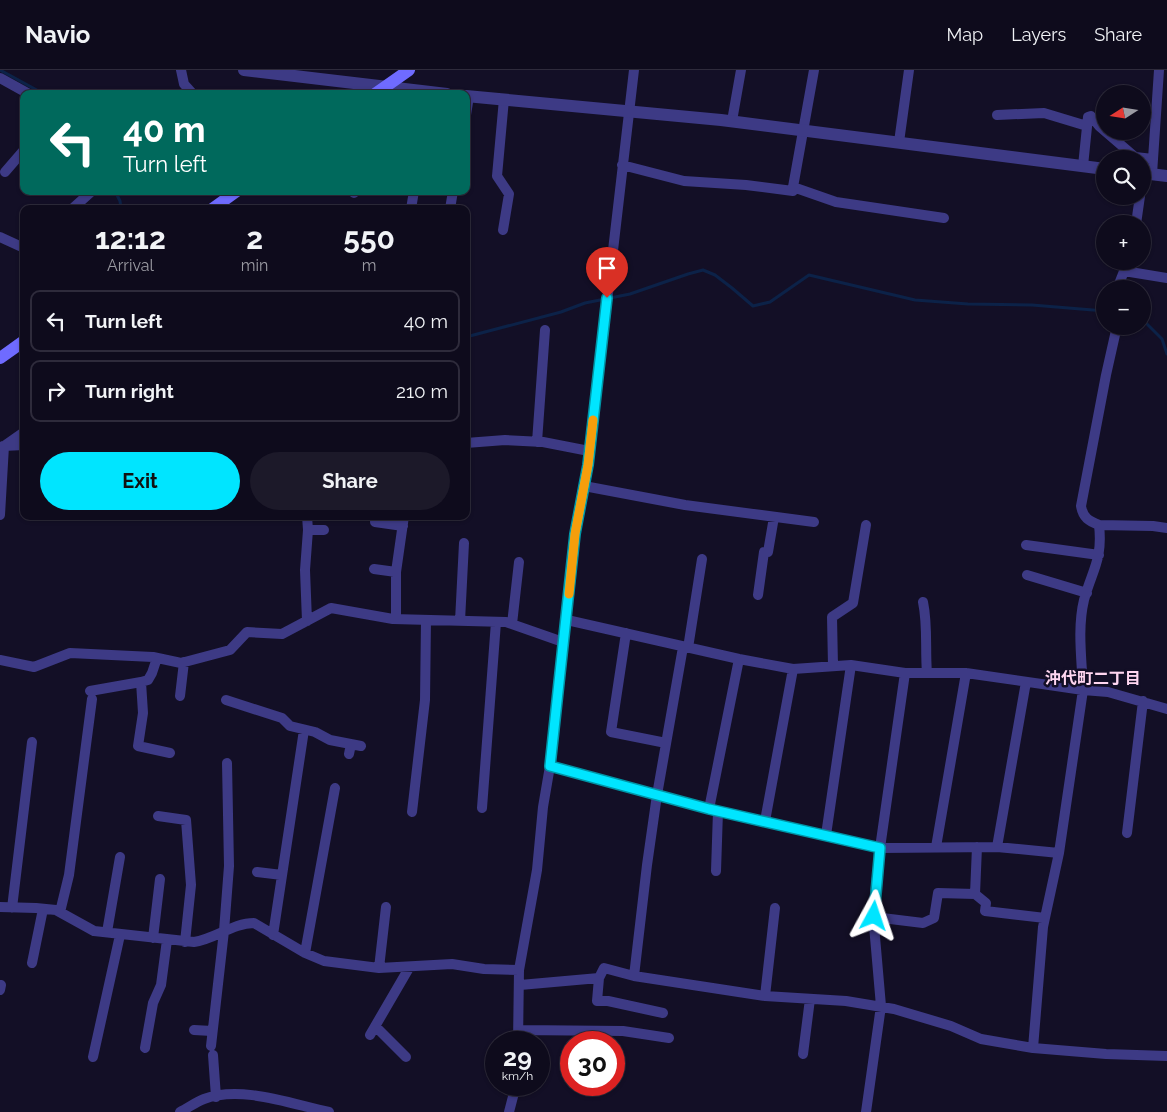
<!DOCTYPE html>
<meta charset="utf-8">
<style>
:root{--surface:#0e0b1c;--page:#1c1929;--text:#f1f3f6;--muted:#9b9ba3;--line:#2e2b3b;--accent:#00e5ff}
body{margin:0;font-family:Raleway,"Noto Sans JP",sans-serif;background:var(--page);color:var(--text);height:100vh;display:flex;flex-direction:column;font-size:19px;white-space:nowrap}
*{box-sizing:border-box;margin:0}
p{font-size:16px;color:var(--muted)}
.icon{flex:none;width:28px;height:28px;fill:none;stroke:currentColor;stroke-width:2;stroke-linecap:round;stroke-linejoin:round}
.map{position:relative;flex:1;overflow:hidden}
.details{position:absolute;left:20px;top:135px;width:450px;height:315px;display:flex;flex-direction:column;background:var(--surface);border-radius:10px;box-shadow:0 1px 4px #0004,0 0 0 1px var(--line)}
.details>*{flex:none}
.banner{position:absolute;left:20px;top:20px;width:450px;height:105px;border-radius:10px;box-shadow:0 1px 4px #0004,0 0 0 1px var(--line);background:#00695c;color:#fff;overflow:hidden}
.needle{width:32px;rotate:258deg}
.buttons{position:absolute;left:1096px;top:15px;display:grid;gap:10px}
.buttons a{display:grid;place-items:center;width:55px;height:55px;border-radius:50%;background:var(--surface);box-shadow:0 1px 4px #0004,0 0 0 1px var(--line);font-size:25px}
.speed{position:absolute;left:485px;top:961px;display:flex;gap:10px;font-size:25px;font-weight:700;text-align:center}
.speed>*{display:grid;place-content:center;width:65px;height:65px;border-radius:50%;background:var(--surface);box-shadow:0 1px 4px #0004,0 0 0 1px var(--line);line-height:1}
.speed small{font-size:12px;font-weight:400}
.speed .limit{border:8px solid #d22;background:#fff;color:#111}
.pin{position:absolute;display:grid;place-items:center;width:42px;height:42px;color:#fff;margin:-51px -21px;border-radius:50% 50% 50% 0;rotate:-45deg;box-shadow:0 0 5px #0007}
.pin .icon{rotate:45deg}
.me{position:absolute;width:55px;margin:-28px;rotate:5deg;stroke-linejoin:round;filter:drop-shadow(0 0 4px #0008)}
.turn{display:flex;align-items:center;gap:18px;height:105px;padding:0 20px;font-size:22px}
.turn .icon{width:65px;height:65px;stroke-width:2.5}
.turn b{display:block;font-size:35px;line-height:42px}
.eta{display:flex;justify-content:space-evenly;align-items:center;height:85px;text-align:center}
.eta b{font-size:30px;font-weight:700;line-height:35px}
.action{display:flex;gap:10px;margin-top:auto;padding:10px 20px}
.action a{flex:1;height:58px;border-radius:30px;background:var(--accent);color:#111;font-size:20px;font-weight:700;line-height:58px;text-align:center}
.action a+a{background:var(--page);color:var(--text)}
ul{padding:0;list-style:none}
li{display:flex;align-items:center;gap:15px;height:62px;margin:0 10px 8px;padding:0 10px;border:2px solid var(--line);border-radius:10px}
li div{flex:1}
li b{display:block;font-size:19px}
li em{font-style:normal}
header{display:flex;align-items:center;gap:30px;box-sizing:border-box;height:70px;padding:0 25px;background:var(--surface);border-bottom:1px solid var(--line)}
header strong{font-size:24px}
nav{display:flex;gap:28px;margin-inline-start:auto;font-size:18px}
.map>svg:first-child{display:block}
</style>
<header>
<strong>Navio</strong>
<nav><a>Map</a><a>Layers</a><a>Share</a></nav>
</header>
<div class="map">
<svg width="1167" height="1042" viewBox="0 0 1167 1042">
<rect width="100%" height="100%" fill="#130f26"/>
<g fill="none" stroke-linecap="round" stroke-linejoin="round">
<!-- stream -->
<path stroke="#0c2248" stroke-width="3" d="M 0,0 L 44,24
M 115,121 L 120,131 L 121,139
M 1142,249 L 1162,269 L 1167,284
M 466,267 L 561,242 L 585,233 L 630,224 L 688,204 L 703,200 L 715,205 L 732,218 L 753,236 L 770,232 L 809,205 L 915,230 L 968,234 L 1032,235 L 1105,241"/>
<!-- minor -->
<path stroke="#3d3a85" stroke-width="10" d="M 181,0 L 184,14 L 193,24
M 814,0 L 793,117 L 836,132 L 944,148
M 0,8 L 29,24
M 466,45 L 469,26
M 997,45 L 1044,43 L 1087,56
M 732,51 L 741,0
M 899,72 L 909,0
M 622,95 L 684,111 L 746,115 L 793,121 L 793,117
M 1083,96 L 1088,47 L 1091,46 L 1099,56 L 1135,87 L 1153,89
M 5,102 L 24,80
M 1152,104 L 1159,0
M 354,123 L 354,121
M 72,139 L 92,121
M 411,139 L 414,121
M 450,139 L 453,121
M 1136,154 L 1140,126
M 503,160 L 509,124 L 497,106 L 504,29
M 0,167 L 24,178
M 1124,201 L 1167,208
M 1117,219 L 1128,191
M 537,372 L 545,260
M 466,373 L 505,370 L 543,372 L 589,381
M 3,376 L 24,375
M 584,416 L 685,435 L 814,452
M 0,445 L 4,376 L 24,362
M 375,452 L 403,456
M 1099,455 C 1089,451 1083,448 1081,436 L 1106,305 L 1117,256
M 308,460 L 324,460
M 1026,475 L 1099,485
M 374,499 L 396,502 L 396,549
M 396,502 L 404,446
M 1027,505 L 1087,523
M 758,525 L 764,482 L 768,482 L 774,447
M 923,532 C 928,556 925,579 927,603
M 567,550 L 739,589 L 793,599 L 851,595 L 905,603 L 966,603 L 1083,620 C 1082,591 1077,559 1084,530 C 1092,500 1103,490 1099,455 L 1153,456 L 1167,458
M 307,551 L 305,500 L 308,460 L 307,446
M 460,551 L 464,473
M 512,554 L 519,492
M 626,563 L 611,662 L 666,673
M 688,578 L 702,489
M 157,588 L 152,603 L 148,610 L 141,612 L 143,643 L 138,676 L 170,683
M 0,590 L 34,597 L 70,583 L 153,587 L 181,593 L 230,580 L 247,562 L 282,564 L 331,538 L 393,549 L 506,552 L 563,572
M 833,596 L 832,547 L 853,533 L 866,455
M 90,621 L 141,612
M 180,626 L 184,592
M 226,630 L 282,648 L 290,656 L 315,662 L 330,670 L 361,676
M 349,684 L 351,674
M 550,696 L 709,739 L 880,778 L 997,777 L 1059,783
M 482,738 L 496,552
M 709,739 L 739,589
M 412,742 L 425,630 L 426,550
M 158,746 L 186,750 L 191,815 L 185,872
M 765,751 L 793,599
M 1127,763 L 1143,631
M 826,765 L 851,595
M 936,777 L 966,603
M 997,777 L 1026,612
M 716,801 L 718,741
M 257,802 L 282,805
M 975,824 L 977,777
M 0,837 L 36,838 L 56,840 L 94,861 L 194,872 C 215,869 233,853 254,853 L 305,883 L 324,891 L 379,898 L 452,894 L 484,899 L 519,900
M 12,838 L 32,672
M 60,842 L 69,805 L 92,629
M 874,847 L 923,853 L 934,848 L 938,823 L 975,824 L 986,833 L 985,841 L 1045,848
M 107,862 L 120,787
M 273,865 L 304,660
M 153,868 L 160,809
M 305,883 L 335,718
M 32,893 L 43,839
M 379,898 L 386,837
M 634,906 L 647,795 L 657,725 L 683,577
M 599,908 L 597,931 L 608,931 L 663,943
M 520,915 L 599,908 L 604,898 L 634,906 L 765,926 L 846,931 L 894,939 L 951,956 L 981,969 L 1033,978 L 1106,984 L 1167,986
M 0,920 L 1,915
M 765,926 L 775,838
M 376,957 L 406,987
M 194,960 L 212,961
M 519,960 L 623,961 L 669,968
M 370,965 L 409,898
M 518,972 L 519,900 L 537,800 L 543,737 L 550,696 L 575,464 L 588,395 L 634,0
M 211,976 L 224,861 L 229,796 L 227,693
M 145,978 L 153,933 L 161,915 L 167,870
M 1033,978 L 1043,857 L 1059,783 L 1083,620 L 1108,622 L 1167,639
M 803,984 L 810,929
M 213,985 L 216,1027
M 93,987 L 120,865
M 569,997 L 571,975
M 180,1042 C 188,1038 196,1032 204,1029 C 241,1015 291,1034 329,1042
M 509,1042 L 516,1015
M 866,1042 L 881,936 L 873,844 L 880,778 L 905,603"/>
<!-- tertiary -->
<path stroke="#3d3a85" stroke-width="12" d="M 244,0 L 447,24
M 466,26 L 721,50 L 1105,99
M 1142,103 L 1167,106"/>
<!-- secondary -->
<path stroke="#6f6bff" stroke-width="12" d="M 375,24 L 409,0
M 212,139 L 237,121
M 0,288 L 24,271"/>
</g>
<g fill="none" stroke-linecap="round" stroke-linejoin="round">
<!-- route casing -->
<g stroke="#0095a6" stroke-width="12">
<path id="route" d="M 607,228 L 588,395 L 575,464 L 550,696 L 709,739 L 880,778 L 874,846"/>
</g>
<!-- route -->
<use href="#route" stroke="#00e5ff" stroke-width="9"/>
<!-- slow -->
<path stroke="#f59e0b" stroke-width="9" d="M 569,524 L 575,464 L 588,395 L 593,350"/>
</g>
<g text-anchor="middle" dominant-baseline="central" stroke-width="5" stroke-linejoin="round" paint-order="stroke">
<!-- neighbourhood labels -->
<g font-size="16" font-weight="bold" fill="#ffd6f0" stroke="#130f26">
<text x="1093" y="608">沖代町二丁目</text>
</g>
</g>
</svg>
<div class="buttons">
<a><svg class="needle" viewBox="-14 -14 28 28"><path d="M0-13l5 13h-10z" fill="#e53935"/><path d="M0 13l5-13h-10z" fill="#9b9ba3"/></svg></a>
<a><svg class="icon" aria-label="search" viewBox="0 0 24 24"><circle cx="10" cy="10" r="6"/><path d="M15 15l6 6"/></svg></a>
<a>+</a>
<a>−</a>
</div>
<div class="speed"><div>29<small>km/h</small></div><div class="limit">30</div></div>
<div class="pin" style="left:607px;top:228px;background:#d93025"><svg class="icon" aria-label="arrive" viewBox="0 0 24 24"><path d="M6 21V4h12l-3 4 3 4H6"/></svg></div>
<svg class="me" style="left:874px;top:846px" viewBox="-20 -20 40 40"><path d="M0-17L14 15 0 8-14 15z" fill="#00e5ff" stroke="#fff" stroke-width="4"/></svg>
<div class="banner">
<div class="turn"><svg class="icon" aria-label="left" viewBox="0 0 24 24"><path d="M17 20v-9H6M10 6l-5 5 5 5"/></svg><div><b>40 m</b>Turn left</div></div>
</div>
<section class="details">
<div class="eta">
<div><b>12:12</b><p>Arrival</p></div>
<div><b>2</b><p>min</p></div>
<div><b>550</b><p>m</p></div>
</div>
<ul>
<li><svg class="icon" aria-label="left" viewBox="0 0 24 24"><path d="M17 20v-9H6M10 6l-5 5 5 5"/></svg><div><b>Turn left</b></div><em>40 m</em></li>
<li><svg class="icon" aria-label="right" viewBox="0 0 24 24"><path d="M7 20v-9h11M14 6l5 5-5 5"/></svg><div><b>Turn right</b></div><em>210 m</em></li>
</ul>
<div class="action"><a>Exit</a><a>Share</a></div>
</section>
</div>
